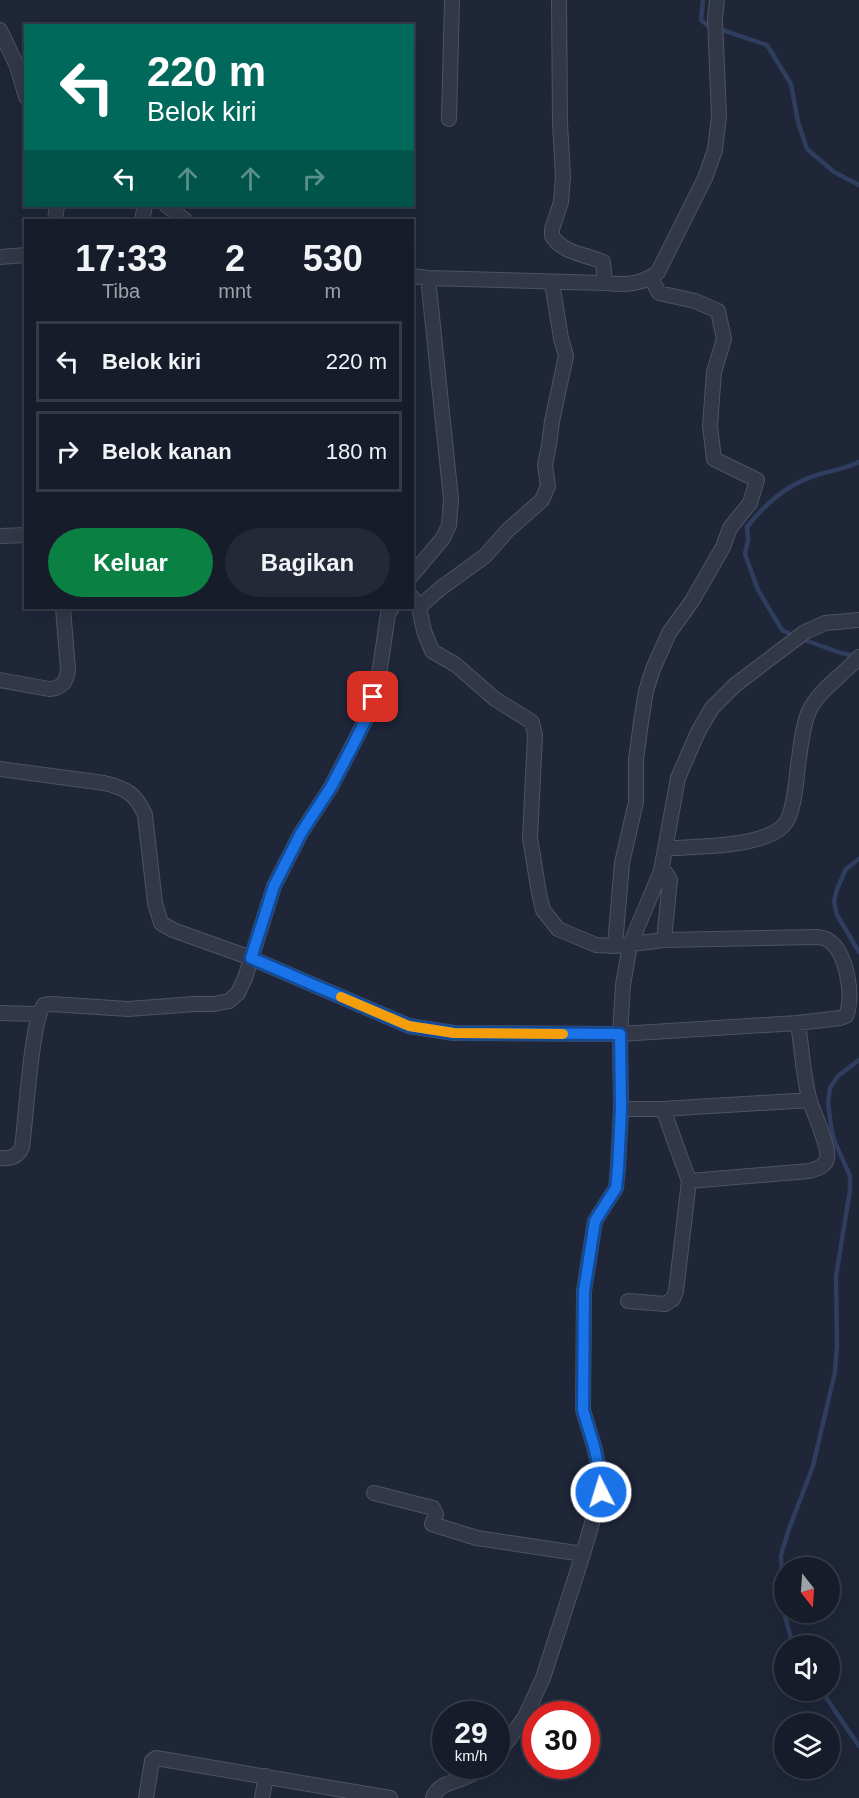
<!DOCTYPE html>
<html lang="id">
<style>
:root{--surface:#161c2a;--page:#232936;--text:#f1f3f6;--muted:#9ea1a8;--line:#353a47;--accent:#0b8043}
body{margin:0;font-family:Helvetica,sans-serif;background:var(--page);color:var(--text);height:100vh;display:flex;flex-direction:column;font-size:22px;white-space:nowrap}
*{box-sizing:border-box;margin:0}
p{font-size:20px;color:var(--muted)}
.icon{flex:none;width:33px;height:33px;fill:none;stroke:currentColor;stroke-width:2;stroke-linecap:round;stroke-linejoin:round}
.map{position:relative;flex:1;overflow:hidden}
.panel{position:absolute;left:24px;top:219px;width:390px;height:390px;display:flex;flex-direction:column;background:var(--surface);border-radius:0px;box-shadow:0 6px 24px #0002,0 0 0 2px var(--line)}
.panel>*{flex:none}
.banner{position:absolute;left:24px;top:24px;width:390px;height:183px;border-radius:0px;box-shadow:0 6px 24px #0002,0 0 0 2px var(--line);background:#00695c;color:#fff;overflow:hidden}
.needle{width:39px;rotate:163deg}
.buttons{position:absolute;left:774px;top:1557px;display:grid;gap:12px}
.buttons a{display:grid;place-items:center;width:66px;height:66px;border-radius:50%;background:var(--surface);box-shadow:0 6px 24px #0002,0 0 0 2px var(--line);font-size:30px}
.speed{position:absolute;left:432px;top:1701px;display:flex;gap:12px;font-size:30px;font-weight:700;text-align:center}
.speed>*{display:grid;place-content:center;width:78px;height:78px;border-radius:50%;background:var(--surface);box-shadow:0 6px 24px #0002,0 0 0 2px var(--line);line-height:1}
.speed small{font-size:15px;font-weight:400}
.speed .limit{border:9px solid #d22;background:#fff;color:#111}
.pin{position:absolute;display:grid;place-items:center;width:51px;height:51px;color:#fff;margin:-26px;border-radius:12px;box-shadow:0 3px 9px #0006}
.me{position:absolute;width:66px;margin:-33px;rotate:355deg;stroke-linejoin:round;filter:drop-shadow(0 0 4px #0008)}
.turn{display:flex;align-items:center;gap:21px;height:126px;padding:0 24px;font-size:27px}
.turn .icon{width:78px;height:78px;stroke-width:2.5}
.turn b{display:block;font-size:42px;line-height:51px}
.lanes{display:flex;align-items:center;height:57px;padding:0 24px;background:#0003;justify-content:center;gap:30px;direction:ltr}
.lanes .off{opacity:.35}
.eta{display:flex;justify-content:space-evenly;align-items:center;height:102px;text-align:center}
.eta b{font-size:36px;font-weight:800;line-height:42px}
.action{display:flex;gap:12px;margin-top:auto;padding:12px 24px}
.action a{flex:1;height:69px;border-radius:36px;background:var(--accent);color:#fff;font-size:24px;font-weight:800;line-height:69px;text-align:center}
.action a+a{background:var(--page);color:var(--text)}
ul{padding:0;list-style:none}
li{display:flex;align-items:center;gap:18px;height:81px;margin:0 12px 9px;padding:0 12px;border:3px solid var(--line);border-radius:0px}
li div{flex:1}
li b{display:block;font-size:22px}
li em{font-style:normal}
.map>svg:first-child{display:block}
</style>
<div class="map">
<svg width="859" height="1798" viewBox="0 0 859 1798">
<rect width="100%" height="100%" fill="#1e2638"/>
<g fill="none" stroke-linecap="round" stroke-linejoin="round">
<!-- stream -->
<path stroke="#2f3d5e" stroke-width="4.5" d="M 703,0 L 701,20 L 707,25 L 767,45 L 791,84 L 798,122 L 807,149 L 834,172 L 859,185
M 794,636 L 782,630 L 758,590 L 745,554 L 748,540 L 747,527 C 764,505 787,485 814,476 C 829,471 845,469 859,462
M 802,639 L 841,653 L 856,656
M 859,859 L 846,869 L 837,889 L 834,902 L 837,915 L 859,952
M 793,1646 L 783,1608 L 781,1555 L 789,1529 L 813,1466 L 835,1372 L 837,1345 L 836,1276 L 850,1190 L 850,1176 L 834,1140 L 831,1127 L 828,1102 L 830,1088 L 838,1076 L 859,1060
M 821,1690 L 859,1746"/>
<!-- minor casing -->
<g stroke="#4d5363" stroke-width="16">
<path id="minor" d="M 559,0 L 560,123 L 563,177 L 561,202 L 552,229 L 552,236 C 564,254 585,254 603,262 L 605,283
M 0,30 L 17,66 L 26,97
M 449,119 L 452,0
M 167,206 L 185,220
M 55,220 L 57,206
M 142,220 L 145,206
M 0,257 L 26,255
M 412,276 L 428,278 L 605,283 C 625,285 642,285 658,272 L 705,178 L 715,150 L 719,116 L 715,19 L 717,0
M 0,536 L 26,535
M 412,575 L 443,538 L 449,525 L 451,499 L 428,278
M 419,607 L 441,588 L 485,556 L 508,530 L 542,500 L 548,486 L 545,465 L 549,445 L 552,421 L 566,356 L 561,338 L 553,289 L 554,282
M 0,680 L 49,689 C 63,688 67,681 68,669 L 63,608
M 0,769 L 104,783 C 126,788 136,794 145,815 L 155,903 L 161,923 L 173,930 L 251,958 L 409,1026 L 454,1033 L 620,1034 L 798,1023 L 840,1018 L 846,1016 C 854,996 847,952 828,940 C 825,938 822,938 819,937 L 664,940 L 615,946 L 596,945 L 558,929 L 543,910 L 539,893 L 530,838 L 535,735 L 532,722 L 495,699 L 456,665 L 432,651 L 424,631 L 419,607 L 412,597
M 665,848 L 676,848 C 703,846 775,847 788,819 C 795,803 796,782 798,765 C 801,747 802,727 809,711 C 818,691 844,674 859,657
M 661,871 L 666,873 L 670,880 L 664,940
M 615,946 L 622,863 L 636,802 L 636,760 L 641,722 L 646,691 L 653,669 L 669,633 L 692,601 L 723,547 L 730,528 L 750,503 L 757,480 L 714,459 L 710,426 L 714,372 L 724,339 L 718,311 L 695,301 L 659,293 L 651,278
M 0,1013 L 38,1014
M 621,1109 L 663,1109 L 810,1100
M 0,1158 C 10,1159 18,1157 22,1147 C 26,1122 31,1019 44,1005 L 51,1004 L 128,1009 L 195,1004 L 214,1004 L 229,1001 L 238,993 L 245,978 L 274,886 L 301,833 L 331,787 L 365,721 L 380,668 L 388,614 L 392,608
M 689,1181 L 809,1171 C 816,1169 825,1167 827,1159 C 830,1148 814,1114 810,1101 C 803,1077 802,1049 798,1023
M 628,1301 L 665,1304 L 673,1299 L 676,1291 L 689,1181 L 663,1109
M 374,1493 L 433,1508 L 436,1514 L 432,1524 L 477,1538 L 583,1554
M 496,1754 L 501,1750 L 525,1717 L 543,1678 L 583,1554 L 601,1492 L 600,1473 L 594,1446 L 583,1410 L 584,1291 L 595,1221 L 616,1188 L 618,1168 L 621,1109 L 620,1034 L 623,985 L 630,945 L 661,871 L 678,778 L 698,732 L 712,708 L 735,685 L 805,632 L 825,623 L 859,620
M 146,1798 L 152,1761 L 156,1758 L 390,1798
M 262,1798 L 266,1776
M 433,1798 C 439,1781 457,1783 470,1775 C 475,1773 479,1769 482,1766"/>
</g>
<!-- minor -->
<use href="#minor" stroke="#323848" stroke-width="14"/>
</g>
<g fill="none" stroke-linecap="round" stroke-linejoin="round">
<!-- route casing -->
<g stroke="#114b97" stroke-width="15">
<path id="route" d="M 373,697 L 365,721 L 352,747 L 331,787 L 301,833 L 274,886 L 251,958 L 409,1026 L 454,1033 L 620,1034 L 621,1109 L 618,1168 L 616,1188 L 595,1221 L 584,1291 L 583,1410 L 594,1446 L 600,1473 L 601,1492"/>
</g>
<!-- route -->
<use href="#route" stroke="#1a73e8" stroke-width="10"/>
<!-- slow -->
<path stroke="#f59e0b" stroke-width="10" d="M 341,997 L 409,1026 L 454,1033 L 563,1034"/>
</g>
</svg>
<div class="buttons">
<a><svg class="needle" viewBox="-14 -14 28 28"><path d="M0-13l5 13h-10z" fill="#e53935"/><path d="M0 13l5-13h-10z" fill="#9ea1a8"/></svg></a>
<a><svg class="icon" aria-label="sound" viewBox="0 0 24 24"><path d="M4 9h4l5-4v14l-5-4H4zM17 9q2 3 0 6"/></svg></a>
<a><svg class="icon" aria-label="layers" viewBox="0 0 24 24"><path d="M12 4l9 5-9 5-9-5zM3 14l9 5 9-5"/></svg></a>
</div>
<div class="speed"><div>29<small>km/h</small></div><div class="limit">30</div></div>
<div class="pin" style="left:373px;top:697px;background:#d93025"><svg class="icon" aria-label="arrive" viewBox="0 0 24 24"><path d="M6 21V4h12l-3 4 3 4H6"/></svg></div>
<svg class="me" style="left:601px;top:1492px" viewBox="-20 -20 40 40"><circle r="17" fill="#1a73e8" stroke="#fff" stroke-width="3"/><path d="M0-11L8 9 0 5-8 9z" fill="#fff"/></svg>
<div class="banner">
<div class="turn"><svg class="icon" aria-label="left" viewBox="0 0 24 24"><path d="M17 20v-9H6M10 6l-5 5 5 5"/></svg><div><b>220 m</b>Belok kiri</div></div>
<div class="lanes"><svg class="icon" aria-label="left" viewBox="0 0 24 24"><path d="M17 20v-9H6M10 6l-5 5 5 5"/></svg><svg class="icon off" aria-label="ahead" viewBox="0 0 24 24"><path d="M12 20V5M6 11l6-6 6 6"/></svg><svg class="icon off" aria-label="ahead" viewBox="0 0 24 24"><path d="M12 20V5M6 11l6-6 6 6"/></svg><svg class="icon off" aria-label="right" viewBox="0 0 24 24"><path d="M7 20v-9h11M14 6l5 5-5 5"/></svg></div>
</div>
<section class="panel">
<div class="eta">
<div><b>17:33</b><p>Tiba</p></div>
<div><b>2</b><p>mnt</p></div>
<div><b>530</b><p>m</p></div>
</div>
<ul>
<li><svg class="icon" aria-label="left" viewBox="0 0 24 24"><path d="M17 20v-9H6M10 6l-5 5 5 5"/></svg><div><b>Belok kiri</b></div><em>220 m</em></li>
<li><svg class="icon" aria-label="right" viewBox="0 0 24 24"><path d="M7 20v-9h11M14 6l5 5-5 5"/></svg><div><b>Belok kanan</b></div><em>180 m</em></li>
</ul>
<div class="action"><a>Keluar</a><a>Bagikan</a></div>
</section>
</div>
